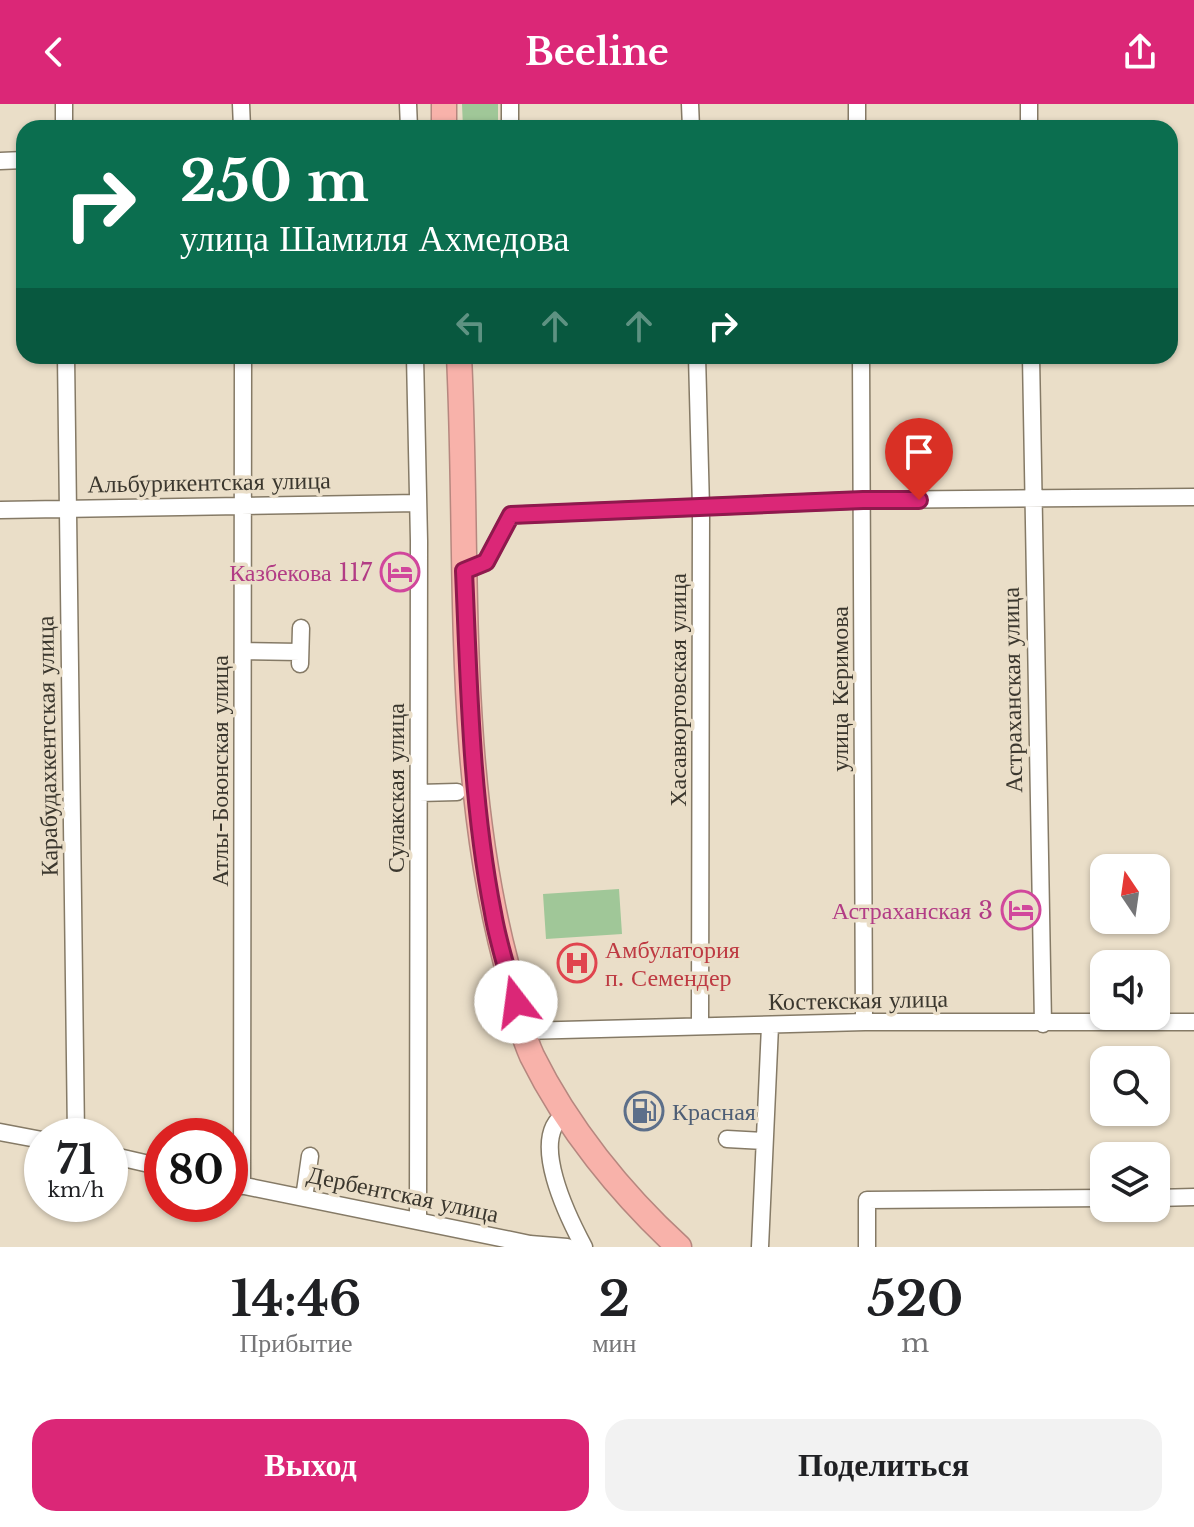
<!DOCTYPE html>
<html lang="ru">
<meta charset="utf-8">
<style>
:root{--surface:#fff;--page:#f2f2f2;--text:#202124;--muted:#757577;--accent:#db2777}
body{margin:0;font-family:"Libre Baskerville",serif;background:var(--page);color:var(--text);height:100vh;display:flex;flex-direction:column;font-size:30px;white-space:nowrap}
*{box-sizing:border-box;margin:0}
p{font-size:26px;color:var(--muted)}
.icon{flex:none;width:44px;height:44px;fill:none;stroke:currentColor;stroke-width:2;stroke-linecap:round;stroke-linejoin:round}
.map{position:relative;height:1143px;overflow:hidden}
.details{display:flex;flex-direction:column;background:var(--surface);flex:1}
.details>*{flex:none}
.guide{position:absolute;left:16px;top:16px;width:1162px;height:244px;border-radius:24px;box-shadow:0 2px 6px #0004;background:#0b6e4f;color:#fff;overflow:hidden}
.needle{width:52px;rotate:347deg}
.fabs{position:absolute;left:1090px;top:750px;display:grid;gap:16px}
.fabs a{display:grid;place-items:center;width:80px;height:80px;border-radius:16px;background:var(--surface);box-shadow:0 2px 6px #0004;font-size:40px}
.speed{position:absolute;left:24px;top:1014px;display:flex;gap:16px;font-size:40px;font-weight:700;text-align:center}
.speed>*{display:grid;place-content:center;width:104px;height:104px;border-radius:50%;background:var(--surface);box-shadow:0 2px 6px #0004;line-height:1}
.speed small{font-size:20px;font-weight:400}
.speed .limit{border:12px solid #d22;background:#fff;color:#111}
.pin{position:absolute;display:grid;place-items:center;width:68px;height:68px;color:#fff;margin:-82px -34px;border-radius:50% 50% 50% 0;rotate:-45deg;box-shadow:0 0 8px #0007}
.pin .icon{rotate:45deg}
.me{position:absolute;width:88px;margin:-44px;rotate:345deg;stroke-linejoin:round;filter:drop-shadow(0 0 6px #0008)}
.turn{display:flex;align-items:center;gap:28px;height:168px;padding:0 32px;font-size:36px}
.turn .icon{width:104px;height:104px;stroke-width:2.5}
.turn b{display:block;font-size:56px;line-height:68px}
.lanes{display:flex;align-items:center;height:76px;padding:0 32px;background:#0003;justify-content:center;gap:40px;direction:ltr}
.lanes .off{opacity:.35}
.eta{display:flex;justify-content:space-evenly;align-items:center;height:136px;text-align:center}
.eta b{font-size:48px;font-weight:800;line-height:56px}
.cta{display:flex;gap:16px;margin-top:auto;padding:16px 32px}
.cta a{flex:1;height:92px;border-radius:24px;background:var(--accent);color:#fff;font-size:32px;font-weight:800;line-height:92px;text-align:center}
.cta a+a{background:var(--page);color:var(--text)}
header{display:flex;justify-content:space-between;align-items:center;height:104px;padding:0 32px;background:var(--accent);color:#fff;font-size:36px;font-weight:800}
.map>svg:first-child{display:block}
</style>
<header><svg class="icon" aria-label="back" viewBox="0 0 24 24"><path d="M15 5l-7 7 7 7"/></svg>Beeline<svg class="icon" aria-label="share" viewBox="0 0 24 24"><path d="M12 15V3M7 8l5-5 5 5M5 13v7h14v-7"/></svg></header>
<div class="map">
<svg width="1194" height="1143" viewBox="0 0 1194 1143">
<rect width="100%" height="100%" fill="#eadec8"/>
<!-- green -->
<path fill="#a0c798" d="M 462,0 L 498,0 L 498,24 L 463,24 Z
M 619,785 L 622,830 L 546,835 L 543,790 Z"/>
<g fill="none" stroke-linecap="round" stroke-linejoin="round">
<!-- minor casing -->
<g stroke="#857a66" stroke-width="19">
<path id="minor" d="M 64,0 L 64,24
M 241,0 L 242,24
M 408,0 L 409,24
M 690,0 L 691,24
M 857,0 L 857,24
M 1029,0 L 1029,24
M 510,24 L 510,0
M 0,57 L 24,56
M 66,252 L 76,1032
M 415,252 L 419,437 L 418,1117
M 697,252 L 701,404 L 700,921
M 861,252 L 864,918
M 1031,252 L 1043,920
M 0,406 L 418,399
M 464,467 L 486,458 L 511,411 L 863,396 L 1194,393
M 243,547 L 300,548
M 300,560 L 301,524
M 419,689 L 457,688
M 523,927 C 637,923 751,920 865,918 C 974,917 1084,919 1194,918
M 566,1010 C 527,1032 569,1115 584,1143
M 0,1028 L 42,1036
M 727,1035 L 764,1037
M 110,1051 L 162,1063
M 230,1079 L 530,1140 L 567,1143
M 242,1082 L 243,252
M 304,1094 L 310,1052
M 1156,1094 L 1194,1093
M 760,1143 L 770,922
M 867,1143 L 867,1096 L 1104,1094"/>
</g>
<!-- highway casing -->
<g stroke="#b6877f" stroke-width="27">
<path id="highway" d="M 444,0 L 444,24
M 459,252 C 469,454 454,662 506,859 C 514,890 519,923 532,952 C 567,1023 621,1090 679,1143"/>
</g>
<!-- minor -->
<use href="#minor" stroke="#fff" stroke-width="16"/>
<!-- highway -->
<use href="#highway" stroke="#f8b2aa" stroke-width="24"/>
</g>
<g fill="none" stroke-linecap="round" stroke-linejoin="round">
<!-- route casing -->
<g stroke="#8e194d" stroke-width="20">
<path id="route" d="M 516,898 C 508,869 498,839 493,809 C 471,697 469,581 464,467 L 486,458 L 511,411 L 863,396 L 919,396"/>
</g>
<!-- route -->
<use href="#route" stroke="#db2777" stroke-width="14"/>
</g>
<!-- icons -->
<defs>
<g id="hotel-ring" transform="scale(2)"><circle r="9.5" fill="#eadec8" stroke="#d1479c" stroke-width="1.5"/><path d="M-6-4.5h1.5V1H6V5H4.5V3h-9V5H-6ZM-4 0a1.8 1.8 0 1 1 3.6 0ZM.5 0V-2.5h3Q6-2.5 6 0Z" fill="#d1479c"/></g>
<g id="hospital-ring" transform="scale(2)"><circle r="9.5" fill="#eadec8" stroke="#e0444e" stroke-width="1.5"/><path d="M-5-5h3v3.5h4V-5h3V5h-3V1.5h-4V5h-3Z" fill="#e0444e"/></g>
<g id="fuel-ring" transform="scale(2)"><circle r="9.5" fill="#eadec8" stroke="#5c6f8a" stroke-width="1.5"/><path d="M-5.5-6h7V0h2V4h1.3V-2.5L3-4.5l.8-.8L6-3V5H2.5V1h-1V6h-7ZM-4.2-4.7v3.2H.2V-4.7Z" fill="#5c6f8a"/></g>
</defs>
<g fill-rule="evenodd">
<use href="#hotel-ring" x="400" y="468"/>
<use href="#hotel-ring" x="1021" y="806"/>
<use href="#hospital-ring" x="577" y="859"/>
<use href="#fuel-ring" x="644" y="1007"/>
</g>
<g text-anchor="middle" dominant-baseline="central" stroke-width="7" stroke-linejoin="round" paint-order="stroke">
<!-- street labels -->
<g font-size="24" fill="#3b372e" stroke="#eadec8">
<text transform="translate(209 378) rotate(-1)">Альбурикентская улица</text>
<text transform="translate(839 585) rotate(-90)">улица Керимова</text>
<text transform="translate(677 586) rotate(-90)">Хасавюртовская улица</text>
<text transform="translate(1012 586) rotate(-91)">Астраханская улица</text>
<text transform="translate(47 642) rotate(-91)">Карабудахкентская улица</text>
<text transform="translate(219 667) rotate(-90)">Атлы-Боюнская улица</text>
<text transform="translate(395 684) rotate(-90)">Сулакская улица</text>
<text transform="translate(858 896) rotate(-1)">Костекская улица</text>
<text transform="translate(403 1090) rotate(12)">Дербентская улица</text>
</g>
<!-- hotel labels -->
<g font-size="24" fill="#b23c85" stroke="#eadec8" text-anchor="end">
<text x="372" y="468">Казбекова 117</text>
<text x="993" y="806">Астраханская 3</text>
</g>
<!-- health labels -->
<g font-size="24" fill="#be3a42" stroke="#eadec8" text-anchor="start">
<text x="605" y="845">Амбулатория<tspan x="605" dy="28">п. Семендер</tspan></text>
</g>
<!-- service labels -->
<g font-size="24" fill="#4e5e75" stroke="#eadec8" text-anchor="start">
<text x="672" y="1007">Красная</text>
</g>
</g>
</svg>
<div class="fabs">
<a><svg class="needle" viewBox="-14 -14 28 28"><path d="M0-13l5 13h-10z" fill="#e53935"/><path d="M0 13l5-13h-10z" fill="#757577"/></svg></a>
<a><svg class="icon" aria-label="sound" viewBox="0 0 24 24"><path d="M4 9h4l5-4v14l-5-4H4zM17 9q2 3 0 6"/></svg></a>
<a><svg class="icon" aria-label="search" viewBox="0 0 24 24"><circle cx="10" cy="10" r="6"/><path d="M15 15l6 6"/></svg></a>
<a><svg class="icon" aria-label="layers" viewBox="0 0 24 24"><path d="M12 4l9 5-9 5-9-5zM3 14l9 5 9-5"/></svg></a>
</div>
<div class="speed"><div>71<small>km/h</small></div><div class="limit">80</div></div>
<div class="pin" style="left:919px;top:396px;background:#d93025"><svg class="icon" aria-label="arrive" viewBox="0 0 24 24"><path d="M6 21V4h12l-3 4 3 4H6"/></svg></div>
<svg class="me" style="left:516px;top:898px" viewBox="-20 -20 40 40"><circle r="19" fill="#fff"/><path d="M0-13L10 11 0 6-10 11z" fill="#db2777"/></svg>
<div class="guide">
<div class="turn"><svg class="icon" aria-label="right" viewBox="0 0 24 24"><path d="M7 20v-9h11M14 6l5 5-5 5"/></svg><div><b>250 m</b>улица Шамиля Ахмедова</div></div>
<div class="lanes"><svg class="icon off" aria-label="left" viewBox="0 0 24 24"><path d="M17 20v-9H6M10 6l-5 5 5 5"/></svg><svg class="icon off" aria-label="ahead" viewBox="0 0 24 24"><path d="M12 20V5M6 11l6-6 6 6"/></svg><svg class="icon off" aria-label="ahead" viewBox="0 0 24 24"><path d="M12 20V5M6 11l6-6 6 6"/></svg><svg class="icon" aria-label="right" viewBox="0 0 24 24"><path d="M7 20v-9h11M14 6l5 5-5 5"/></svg></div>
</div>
</div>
<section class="details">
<div class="eta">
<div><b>14:46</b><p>Прибытие</p></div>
<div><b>2</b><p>мин</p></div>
<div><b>520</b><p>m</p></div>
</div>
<div class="cta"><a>Выход</a><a>Поделиться</a></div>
</section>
